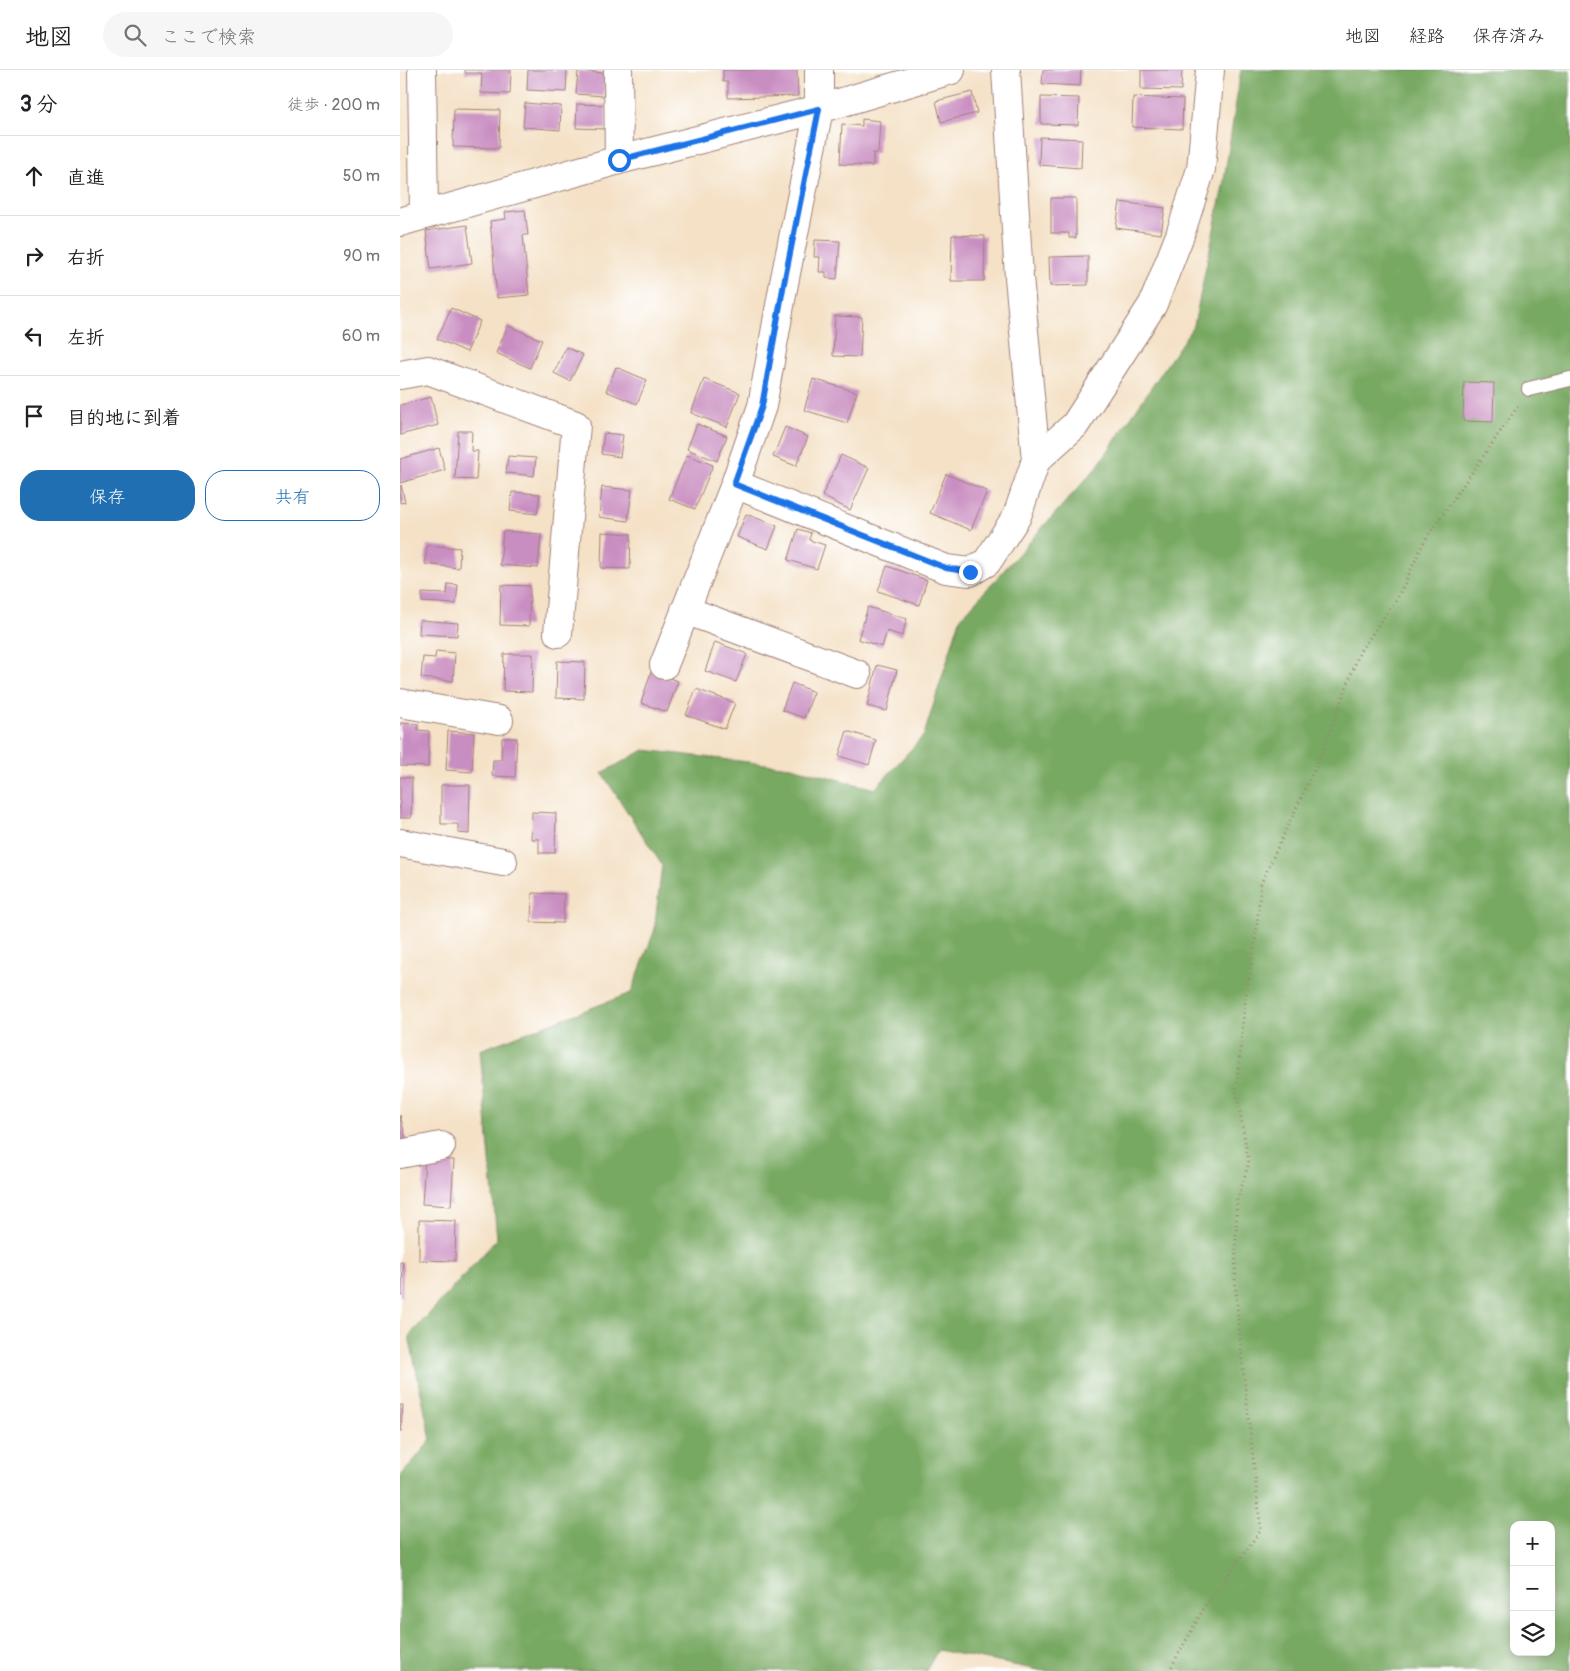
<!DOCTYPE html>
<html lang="ja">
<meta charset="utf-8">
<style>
:root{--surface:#fff;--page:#f6f6f6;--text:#202124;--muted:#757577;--line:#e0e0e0;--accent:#1f6fb2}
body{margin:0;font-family:Pangolin,"Klee One",sans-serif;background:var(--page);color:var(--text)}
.controls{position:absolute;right:15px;bottom:15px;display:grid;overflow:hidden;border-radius:10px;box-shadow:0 2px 12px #0003}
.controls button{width:45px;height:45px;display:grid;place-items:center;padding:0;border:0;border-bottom:1px solid var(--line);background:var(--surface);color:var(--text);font:25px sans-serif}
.stop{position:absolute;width:15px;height:15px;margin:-11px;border:4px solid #1a73e8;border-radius:50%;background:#fff}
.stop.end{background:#1a73e8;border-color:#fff;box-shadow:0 1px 5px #0008}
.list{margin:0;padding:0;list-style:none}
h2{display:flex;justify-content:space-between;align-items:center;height:65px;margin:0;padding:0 20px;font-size:21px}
h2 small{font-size:16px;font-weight:400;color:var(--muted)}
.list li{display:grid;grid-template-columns:32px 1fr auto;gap:15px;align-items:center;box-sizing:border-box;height:80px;padding:0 20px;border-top:1px solid var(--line)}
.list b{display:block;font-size:19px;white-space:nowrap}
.list em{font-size:16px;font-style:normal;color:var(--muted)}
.actions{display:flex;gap:10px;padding:15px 20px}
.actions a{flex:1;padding:11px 0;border:1px solid var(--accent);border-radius:20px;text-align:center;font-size:18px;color:var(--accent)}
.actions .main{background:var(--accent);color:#fff}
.icon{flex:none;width:28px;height:28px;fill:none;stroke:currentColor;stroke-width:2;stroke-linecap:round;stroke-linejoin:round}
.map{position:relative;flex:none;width:1170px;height:1601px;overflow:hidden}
header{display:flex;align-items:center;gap:30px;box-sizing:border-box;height:70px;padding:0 25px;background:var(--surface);border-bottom:1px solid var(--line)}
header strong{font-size:24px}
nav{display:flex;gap:28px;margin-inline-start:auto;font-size:18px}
.search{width:350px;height:45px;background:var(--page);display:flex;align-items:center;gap:12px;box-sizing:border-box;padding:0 18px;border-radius:28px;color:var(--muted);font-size:19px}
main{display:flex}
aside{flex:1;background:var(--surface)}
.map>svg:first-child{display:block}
.forest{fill:#78a962;stroke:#616446;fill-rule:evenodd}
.building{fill:#c98ec1}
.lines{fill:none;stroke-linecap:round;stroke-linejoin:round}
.lane-casing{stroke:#9f8078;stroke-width:16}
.street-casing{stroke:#9f8078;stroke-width:30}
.path{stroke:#9f8078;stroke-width:3;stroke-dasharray:1 4;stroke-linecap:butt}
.lane{stroke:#fff;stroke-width:14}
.street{stroke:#fff;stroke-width:28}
.route{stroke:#1a73e8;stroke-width:6}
</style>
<header>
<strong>地図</strong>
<div class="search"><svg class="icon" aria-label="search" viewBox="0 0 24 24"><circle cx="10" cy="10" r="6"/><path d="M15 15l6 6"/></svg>ここで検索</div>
<nav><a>地図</a><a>経路</a><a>保存済み</a></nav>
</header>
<main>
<aside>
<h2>3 分<small>徒歩 · 200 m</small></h2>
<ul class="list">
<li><svg class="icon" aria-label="ahead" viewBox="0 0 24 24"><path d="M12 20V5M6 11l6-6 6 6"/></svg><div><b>直進</b></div><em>50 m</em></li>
<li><svg class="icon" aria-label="right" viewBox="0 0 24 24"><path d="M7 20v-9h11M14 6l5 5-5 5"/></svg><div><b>右折</b></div><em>90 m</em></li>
<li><svg class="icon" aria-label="left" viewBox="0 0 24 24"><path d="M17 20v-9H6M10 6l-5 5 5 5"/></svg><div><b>左折</b></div><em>60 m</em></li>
<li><svg class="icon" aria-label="arrive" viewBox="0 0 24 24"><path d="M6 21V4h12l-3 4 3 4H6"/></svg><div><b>目的地に到着</b></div></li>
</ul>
<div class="actions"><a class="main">保存</a><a>共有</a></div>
</aside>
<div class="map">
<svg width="1170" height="1601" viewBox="0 0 1170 1601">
<rect width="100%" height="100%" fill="#fff"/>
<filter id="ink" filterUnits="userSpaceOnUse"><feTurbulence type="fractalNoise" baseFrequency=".02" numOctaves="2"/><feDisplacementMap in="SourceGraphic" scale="10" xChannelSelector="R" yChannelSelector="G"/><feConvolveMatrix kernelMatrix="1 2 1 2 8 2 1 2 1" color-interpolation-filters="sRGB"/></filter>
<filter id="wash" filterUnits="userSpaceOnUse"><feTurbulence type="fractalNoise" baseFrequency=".0096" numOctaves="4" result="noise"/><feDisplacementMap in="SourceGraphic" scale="20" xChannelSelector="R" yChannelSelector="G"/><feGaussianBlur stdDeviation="1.12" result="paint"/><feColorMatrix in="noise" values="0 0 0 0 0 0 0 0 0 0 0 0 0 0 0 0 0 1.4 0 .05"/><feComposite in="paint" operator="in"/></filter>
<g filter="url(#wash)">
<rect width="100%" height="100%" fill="#f4e1c6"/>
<path class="forest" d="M 841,0 L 1170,0 L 1170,1601 L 643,1601 L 538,1580 L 526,1601 L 0,1601 L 0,1407 L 31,1370 L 9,1266 L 97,1169 L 80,980 L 231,923 L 254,862 L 262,795 L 202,703 L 244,680 L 391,697 L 475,719 L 524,665 L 560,549 L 697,397 L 794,255 L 823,116 ZM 1114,1455 L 1151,1455 L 1151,1582 L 1114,1582 Z"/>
<g id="blocks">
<path class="building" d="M 65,0 L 111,0 L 110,24 L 81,23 L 82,3 L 65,3 Z
M 128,0 L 167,0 L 166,22 L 127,20 Z
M 323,0 L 397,0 L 398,26 L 328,28 L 328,12 L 323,12 Z
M 643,0 L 681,0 L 680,16 L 642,14 Z
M 741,0 L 782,0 L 781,20 L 741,19 Z
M 178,1 L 205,3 L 204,26 L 176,24 Z
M 572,22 L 577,43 L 541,52 L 536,31 Z
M 641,27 L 679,28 L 678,55 L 641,54 Z
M 733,27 L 783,29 L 782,59 L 732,57 Z
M 125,33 L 161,36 L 160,60 L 123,57 Z
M 177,34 L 206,35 L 206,59 L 176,58 Z
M 54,39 L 100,40 L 99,78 L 53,77 Z
M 462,49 L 480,51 L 478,83 L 473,83 L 473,96 L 440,94 L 442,54 L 462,56 Z
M 640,67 L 682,69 L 681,98 L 639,95 Z
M 651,128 L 676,128 L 676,168 L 669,168 L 669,163 L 651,163 Z
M 720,132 L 765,138 L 761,164 L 716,158 Z
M 125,140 L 128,165 L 123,165 L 129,225 L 97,228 L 90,151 L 106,149 L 105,142 Z
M 67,155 L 72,193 L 31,199 L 26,161 Z
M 552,165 L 585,166 L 584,211 L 551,211 Z
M 415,170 L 440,171 L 437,209 L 426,208 L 426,202 L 419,202 L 420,187 L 414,187 Z
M 688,186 L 688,215 L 650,216 L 649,187 Z
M 51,238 L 80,251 L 67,282 L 37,269 Z
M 435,246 L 462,247 L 460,287 L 433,286 Z
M 108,256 L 142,270 L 130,298 L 96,283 Z
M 166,277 L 183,285 L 170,311 L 154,303 Z
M 216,297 L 247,310 L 237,334 L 206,321 Z
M 304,309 L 340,323 L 327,357 L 291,343 Z
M 413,309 L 457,322 L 447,353 L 404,340 Z
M 1064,312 L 1094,313 L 1093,352 L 1063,351 Z
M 31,327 L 38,355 L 0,365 L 0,335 Z
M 297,354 L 327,366 L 317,391 L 287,379 Z
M 385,357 L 408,367 L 396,396 L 373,387 Z
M 58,361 L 72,361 L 71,381 L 78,381 L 76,410 L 55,409 Z
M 204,363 L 223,365 L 220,387 L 201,384 Z
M 39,378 L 45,400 L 0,413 L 0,389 Z
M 287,385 L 313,395 L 295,439 L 269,429 Z
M 441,385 L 469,398 L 450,440 L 422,426 Z
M 108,386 L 136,388 L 134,406 L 106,403 Z
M 546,404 L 587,421 L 571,460 L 530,443 Z
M 1,415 L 5,432 L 0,433 L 0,416 Z
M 202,417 L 232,420 L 228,451 L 199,447 Z
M 112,422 L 140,424 L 137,444 L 110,441 Z
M 346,444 L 377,456 L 368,479 L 337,467 Z
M 398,459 L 411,463 L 409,470 L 425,475 L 417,499 L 388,490 Z
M 103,461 L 141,464 L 138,498 L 100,495 Z
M 202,462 L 231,464 L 230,499 L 201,498 Z
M 27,475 L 60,478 L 59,498 L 25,494 Z
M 487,496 L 527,510 L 519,535 L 478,521 Z
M 48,514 L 58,515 L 56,534 L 22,532 L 22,523 L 47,524 Z
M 101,515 L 130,516 L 129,556 L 100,555 Z
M 468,537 L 507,549 L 502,566 L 487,561 L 482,577 L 458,569 Z
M 20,550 L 58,553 L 57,566 L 19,564 Z
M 315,572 L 347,584 L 336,612 L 305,601 Z
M 36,581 L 55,583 L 53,611 L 21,608 L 23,587 L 35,588 Z
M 104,584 L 133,584 L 132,622 L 103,621 Z
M 157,591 L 185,592 L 184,629 L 156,628 Z
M 477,595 L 497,600 L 487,641 L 467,636 Z
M 251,602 L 278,611 L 267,642 L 241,633 Z
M 392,613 L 414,622 L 404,648 L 382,640 Z
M 296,619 L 335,633 L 325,659 L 286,645 Z
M 0,653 L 18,654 L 18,660 L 29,661 L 28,697 L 0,696 Z
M 48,661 L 74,663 L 72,702 L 46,700 Z
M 447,661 L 476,670 L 469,695 L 439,686 Z
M 102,668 L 117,668 L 115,707 L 92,706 L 93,690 L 101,690 Z
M 0,707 L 12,708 L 11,748 L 0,748 Z
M 41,715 L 70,715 L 69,764 L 58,763 L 58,754 L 41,754 Z
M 132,742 L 156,743 L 155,783 L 139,783 L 139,769 L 131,769 Z
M 132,823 L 164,824 L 163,853 L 131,852 Z
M 0,1045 L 7,1072 L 0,1074 Z
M 25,1089 L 54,1090 L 51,1136 L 22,1134 Z
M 19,1150 L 56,1151 L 55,1191 L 19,1190 Z
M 0,1192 L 3,1192 L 2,1226 L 0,1226 Z
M 0,1335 L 3,1335 L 1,1361 L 0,1361 Z"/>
</g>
</g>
<g filter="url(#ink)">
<use href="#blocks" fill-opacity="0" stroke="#9f8078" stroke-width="1"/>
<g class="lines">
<defs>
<path id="lane" d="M 1129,319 L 1170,309"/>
<path id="street" d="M 22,0 L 24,144
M 218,0 L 219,90
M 0,152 L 219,90 L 419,39 L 551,0
M 0,305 L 28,300 L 176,355 L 158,563
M 636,390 L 675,355 L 753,234 L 780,165 L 801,99 L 810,0
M 335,414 L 546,499 L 570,502 L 587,492 L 617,446 L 636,390 L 619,207 L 606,0
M 285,540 L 457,604
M 264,595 L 335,414 L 362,336 L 384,213 L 419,39 L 419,0
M 0,633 L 99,650
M 0,773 L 103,792
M 0,1084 L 41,1076"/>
</defs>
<use href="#lane" class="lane-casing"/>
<use href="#street" class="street-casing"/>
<path class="path" d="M 769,1601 L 804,1538 L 861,1460 L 842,1289 L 835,1212 L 837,1130 L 849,1093 L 836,1020 L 845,932 L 856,865 L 861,813 L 921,685 L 960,581 L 997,529 L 1025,470 L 1118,336"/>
<use href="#lane" class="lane"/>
<use href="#street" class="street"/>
</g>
</g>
<g class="lines" filter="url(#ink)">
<path class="route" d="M 219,90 L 419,39 L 384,213 L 362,336 L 334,414 L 546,498 L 570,502"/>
</g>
</svg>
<div class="controls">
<button>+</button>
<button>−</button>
<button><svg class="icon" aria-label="layers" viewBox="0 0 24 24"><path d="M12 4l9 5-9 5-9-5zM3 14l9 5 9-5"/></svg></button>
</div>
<div class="stop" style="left:219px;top:90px"></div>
<div class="stop end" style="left:570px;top:502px"></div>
</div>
</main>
